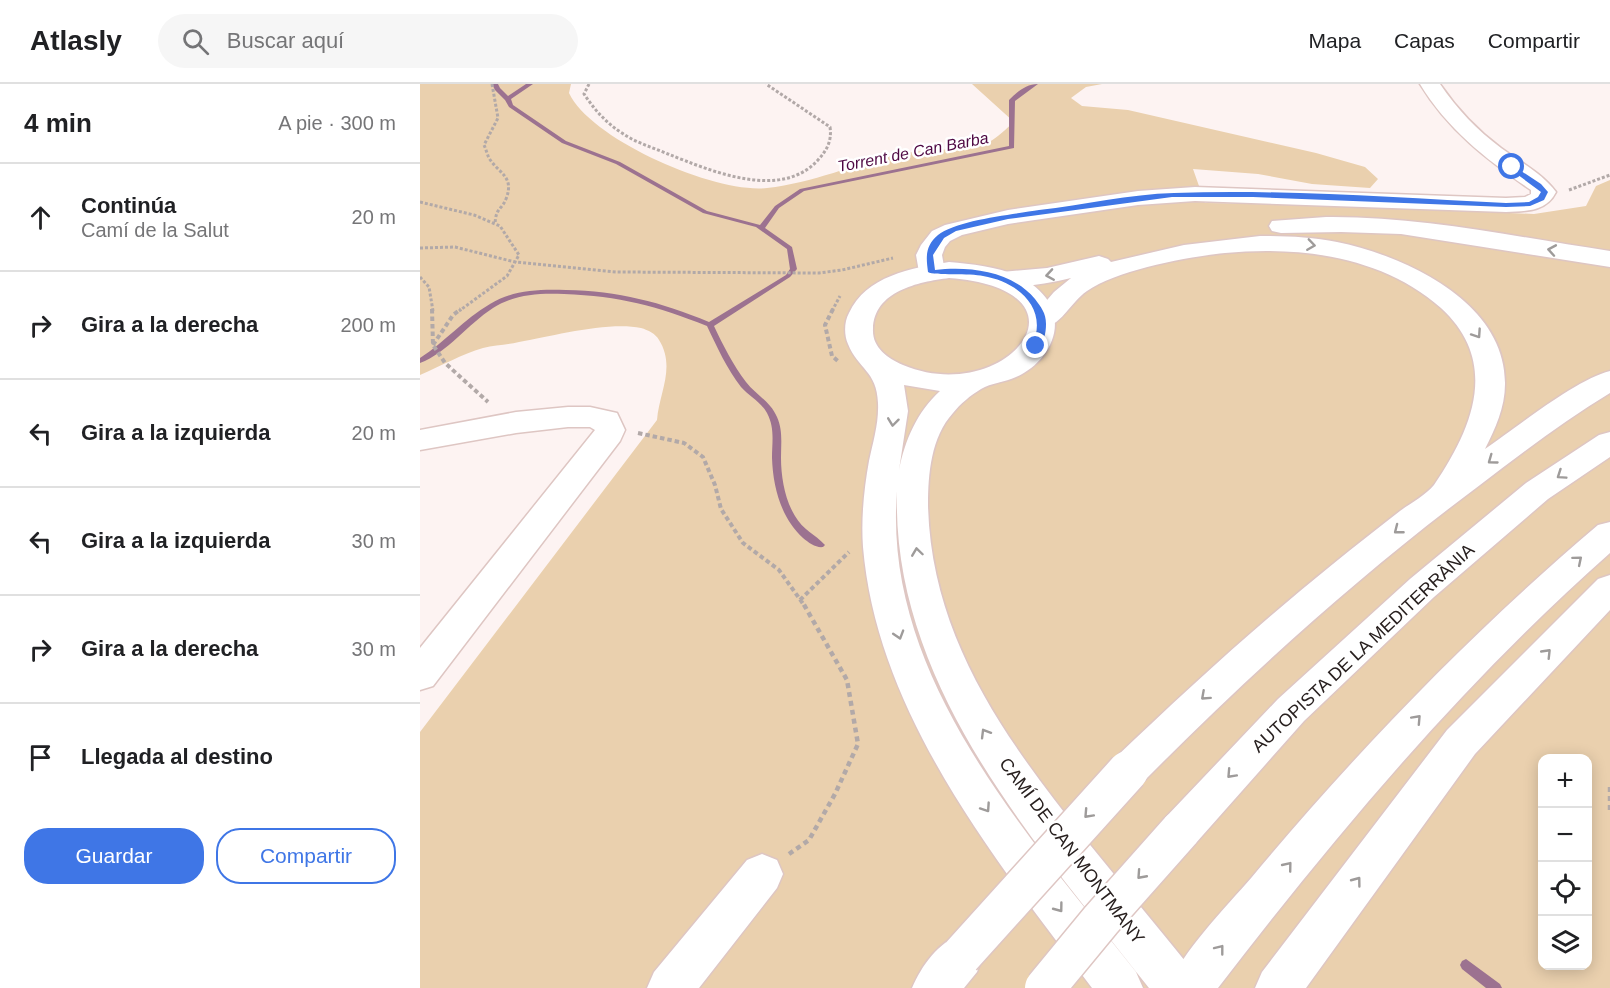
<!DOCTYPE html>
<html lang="es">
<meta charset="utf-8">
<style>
:root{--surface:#fff;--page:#f6f6f6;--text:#202124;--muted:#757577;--line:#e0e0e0;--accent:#3f76e6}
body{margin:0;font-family:Helvetica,sans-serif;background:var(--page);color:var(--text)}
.controls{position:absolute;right:18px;bottom:18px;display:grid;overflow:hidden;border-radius:12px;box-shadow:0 3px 15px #0003}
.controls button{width:54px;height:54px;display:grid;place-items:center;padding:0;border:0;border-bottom:2px solid var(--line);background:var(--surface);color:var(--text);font:30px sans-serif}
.stop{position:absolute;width:18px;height:18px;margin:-14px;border:4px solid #3f76e6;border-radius:50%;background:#fff}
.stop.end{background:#3f76e6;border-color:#fff;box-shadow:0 2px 6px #0008}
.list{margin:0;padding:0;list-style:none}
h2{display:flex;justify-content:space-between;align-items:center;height:78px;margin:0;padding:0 24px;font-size:26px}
h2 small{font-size:20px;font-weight:400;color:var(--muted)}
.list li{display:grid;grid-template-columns:39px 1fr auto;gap:18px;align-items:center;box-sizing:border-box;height:108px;padding:0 24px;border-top:2px solid var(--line)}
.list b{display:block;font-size:22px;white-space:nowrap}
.list p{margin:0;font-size:20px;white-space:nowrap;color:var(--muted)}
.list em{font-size:20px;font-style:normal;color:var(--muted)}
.actions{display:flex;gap:12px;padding:18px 24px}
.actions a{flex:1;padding:14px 0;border:2px solid var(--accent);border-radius:24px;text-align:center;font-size:21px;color:var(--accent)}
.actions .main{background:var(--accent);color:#fff}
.icon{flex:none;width:33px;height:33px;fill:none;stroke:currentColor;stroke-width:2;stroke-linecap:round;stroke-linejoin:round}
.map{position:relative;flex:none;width:1190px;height:904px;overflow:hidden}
header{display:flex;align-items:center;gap:36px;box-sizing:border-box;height:84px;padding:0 30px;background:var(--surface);border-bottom:2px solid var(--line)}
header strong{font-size:28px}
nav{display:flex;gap:33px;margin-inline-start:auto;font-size:21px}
.search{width:420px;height:54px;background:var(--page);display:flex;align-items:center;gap:15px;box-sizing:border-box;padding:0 21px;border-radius:33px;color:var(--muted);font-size:22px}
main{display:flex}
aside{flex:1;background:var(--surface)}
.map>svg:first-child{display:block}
.green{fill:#ead0ae;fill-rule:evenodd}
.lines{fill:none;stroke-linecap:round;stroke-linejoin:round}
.stream{fill:#9c7290;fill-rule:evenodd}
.minor-casing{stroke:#dec6c3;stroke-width:3}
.major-casing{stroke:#dec6c3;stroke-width:3}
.highway-casing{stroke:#dec6c3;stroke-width:3}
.path-far2{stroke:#b2a9a8;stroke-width:3;stroke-dasharray:3 2;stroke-linecap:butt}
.path-far1{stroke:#b2a9a8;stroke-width:4;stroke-dasharray:4.5 3;stroke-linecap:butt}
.path{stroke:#b2a9a8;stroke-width:4.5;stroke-dasharray:5 4;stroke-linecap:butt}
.minor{fill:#fff;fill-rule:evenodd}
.major{fill:#fff;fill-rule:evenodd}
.highway{fill:#fff;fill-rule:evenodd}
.highway-bridge-casing{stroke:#dec6c3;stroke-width:43;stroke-linecap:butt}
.highway-bridge{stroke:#fff;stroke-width:40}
.oneway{stroke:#9e9b9a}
.route{fill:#3f76e6}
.labels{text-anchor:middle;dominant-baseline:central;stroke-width:5;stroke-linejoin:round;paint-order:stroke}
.far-water-label{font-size:16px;font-style:italic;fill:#4e0843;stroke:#fff}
.street-label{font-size:18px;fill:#28201f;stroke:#fff}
</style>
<header>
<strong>Atlasly</strong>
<div class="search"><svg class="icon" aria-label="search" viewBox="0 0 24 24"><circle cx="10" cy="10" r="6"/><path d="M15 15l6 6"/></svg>Buscar aquí</div>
<nav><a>Mapa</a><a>Capas</a><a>Compartir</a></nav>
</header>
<main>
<aside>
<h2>4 min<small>A pie · 300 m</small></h2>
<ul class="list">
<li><svg class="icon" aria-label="ahead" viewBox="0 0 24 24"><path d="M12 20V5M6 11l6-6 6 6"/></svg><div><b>Continúa</b><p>Camí de la Salut</p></div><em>20 m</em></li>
<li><svg class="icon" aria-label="right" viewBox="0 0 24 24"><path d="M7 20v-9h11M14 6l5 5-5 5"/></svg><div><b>Gira a la derecha</b></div><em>200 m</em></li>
<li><svg class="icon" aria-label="left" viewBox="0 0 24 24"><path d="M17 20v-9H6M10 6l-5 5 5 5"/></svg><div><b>Gira a la izquierda</b></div><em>20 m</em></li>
<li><svg class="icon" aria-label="left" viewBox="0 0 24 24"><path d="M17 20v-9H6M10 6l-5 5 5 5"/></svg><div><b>Gira a la izquierda</b></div><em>30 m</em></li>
<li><svg class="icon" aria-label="right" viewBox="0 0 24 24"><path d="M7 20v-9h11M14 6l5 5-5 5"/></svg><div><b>Gira a la derecha</b></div><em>30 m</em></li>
<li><svg class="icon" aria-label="arrive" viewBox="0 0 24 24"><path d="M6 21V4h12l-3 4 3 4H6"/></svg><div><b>Llegada al destino</b></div></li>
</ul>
<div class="actions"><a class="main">Guardar</a><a>Compartir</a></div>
</aside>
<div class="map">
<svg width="1190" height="904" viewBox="0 0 1190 904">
<rect width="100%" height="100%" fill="#fdf3f2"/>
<path class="green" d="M 0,0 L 151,0 L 149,9 C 171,56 296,110 347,104 C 393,99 434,80 479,70 C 503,65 548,67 569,58 C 577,54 587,44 594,38 L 552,0 L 682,0 L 666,3 L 651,14 L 662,22 L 708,26 L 896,69 L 945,83 L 958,95 L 950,104 L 892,100 L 838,90 L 773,85 L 785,119 L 890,120 L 1114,130 L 1166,122 L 1176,102 L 1190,96 L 1190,904 L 0,904 L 0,648 L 237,336 C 239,309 256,283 239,256 C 236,250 228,246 221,244 C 189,237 132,252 99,258 C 87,261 75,261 63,264 C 42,270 21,282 0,291 ZM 1122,674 L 1168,674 L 1168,882 L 1122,882 Z"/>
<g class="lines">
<path class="stream" d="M 72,0 L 78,0 L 80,4 L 88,12 L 106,0 L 113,0 L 91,15 L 93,21 L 146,57 L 200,78 L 287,127 L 340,141 L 355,122 L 380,105 L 589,62 L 589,16 C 597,8 606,0 618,0 L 595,17 L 594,64 L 384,107 L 359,124 L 345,144 L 372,163 L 377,185 L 370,193 L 294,242 C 303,261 313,281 326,298 C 336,311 350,317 357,333 C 363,346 361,360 361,374 C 361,393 365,416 375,432 C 383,446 395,450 405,461 L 403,463 C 396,464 389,459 383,454 C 361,434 353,403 352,374 C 352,358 355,344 347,329 C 341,318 329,312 321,303 C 307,285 297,263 287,242 C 236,222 200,212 144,210 C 119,209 95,210 73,224 C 48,240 27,269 0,279 L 0,274 C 25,258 44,235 70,220 C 93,206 119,205 146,206 C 198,207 241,218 289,238 L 366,191 L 370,185 L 367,165 L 336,143 L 283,129 L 196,80 L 142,59 L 89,23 L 85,16 L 75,6 Z
M 1046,875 L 1080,900 L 1082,904 L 1066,904 L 1042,885 L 1040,881 L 1042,877 Z"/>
<defs>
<path id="minor" d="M 1000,0 L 1020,0 C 1037,25 1057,46 1081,64 C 1100,78 1122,89 1136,108 C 1126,128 1106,127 1086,128 L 775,117 L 718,121 L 588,140 L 542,151 L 530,157 L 525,163 L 522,171 L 525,188 L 521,193 L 512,196 L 503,193 L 499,188 L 496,171 L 501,161 L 512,147 L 525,141 L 588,126 L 718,107 L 775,103 L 1086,114 L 1105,113 L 1111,110 L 1111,106 C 1067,76 1028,46 1000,0 Z
M 148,323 L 170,323 L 197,329 L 205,346 L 200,357 L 13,602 L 0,606 L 0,564 L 175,346 L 170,343 L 148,343 L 96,349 L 0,366 L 0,346 L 96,328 Z
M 342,770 L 357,776 L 363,790 L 357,804 L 279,904 L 227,904 L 234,888 L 327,776 Z"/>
<path id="major" d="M 529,178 C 563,181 604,185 626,214 C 648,244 626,280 596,293 C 585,298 571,299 561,305 C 551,311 540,320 533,329 C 511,353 508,390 508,421 C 511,552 584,653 662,751 C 699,797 737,842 774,888 L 781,904 L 729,904 C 617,760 471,602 477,407 C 462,594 609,751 716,888 L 723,904 L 672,904 C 575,775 457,630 443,463 C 441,434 444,405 449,377 C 453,358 459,339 458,319 C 457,287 438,285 428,260 C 424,251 424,238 429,229 C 446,192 491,184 529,178 ZM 529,194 C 683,206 585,324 483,281 C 467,274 452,263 453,245 C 454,207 498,198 529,194 ZM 484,301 L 520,307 C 497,328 485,356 479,386 L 488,327 Z"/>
<path id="highway" d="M 906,133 C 1002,132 1096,153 1190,167 L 1190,183 L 981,150 L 921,148 L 861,149 L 852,147 L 849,142 L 852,137 Z
M 840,152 C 866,152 892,153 917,158 C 985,172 1086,218 1085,300 C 1085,324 1075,345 1065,365 C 1097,343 1155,296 1190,287 L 1190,309 C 1145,336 1102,369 1060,401 C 939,491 828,592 722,699 L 708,705 L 694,699 L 688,687 L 694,675 C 765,607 837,541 913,480 C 935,462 958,444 980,427 C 991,419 1006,411 1014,401 C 1053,344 1080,278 1021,224 C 962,172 880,162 805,169 C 767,173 697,186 667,207 C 648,220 639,249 613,243 L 609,237 L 634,208 L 651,194 C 626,200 595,206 570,199 L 566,194 L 570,189 L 627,184 L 679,172 L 688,175 L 691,178 L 764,161 Z
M 1190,348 L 1190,373 L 1128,415 L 1014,513 L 884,637 L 775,760 L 760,766 L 745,760 L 739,747 L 745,734 L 858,615 L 990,495 L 1106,399 L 1179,351 Z
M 1190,438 L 1190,469 C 1043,599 918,748 798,904 L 747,904 C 763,867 805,824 832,793 C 938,666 1052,548 1178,441 Z
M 1190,491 L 1190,526 L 1055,670 L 886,904 L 835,904 L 842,888 L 1027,646 L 1178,495 Z
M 541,850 L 557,856 L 563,872 L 557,888 L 544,904 L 492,904 C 502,881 518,859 541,850 Z"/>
</defs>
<use href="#minor" class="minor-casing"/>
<use href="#major" class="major-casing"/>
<use href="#highway" class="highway-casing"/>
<path class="path-far2" d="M 72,0 L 78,34 L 64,61 C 66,65 67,70 69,74 C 78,89 95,92 86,115 C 81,127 76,123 75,140
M 169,0 L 164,10 C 174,25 186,39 202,49 C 216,59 232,63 248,70 C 291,87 361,117 398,76 C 407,66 412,57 410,43 L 346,0
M 1149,106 L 1190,91
M 0,118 L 54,131 L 80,142 L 99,171 L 87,192 L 39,227
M 0,164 L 35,163 L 95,178 L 196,188 L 399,189 L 422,186 L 473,174
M 0,193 L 9,203 L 13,227
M 412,227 L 420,212"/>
<path class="path-far1" d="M 12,225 L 13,261 L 25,279 L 68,318
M 413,225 L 405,241 L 412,272 L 419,278
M 13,261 L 33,231 L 41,225
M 218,349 L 264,359 L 283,373 L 295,401 L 301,425 L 323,459 L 359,486 L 384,521
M 380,516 L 429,468"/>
<path class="path" d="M 1190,703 L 1190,726
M 369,770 L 389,756 L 415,710 L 438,660 L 427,596 L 383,519"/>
<use href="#minor" class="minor"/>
<use href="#major" class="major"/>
<use href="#highway" class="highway"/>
<defs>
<path id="highway-bridge" d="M 541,872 L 708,687
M 625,904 L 681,836 L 760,747"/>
</defs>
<use href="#highway-bridge" class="highway-bridge-casing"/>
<use href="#highway-bridge" class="highway-bridge"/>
</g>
<defs><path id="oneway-chevron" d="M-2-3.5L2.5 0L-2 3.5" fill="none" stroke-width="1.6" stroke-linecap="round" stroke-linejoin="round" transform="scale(1.5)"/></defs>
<g class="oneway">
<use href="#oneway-chevron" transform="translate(891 161) rotate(8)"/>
<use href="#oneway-chevron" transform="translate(1132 166) rotate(-170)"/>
<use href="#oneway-chevron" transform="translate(630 191) rotate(171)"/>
<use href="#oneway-chevron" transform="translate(1057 250) rotate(56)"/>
<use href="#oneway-chevron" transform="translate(473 338) rotate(97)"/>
<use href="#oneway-chevron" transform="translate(1072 376) rotate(144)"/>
<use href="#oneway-chevron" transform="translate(1141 391) rotate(146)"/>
<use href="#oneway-chevron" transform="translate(978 446) rotate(142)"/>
<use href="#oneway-chevron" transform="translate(497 468) rotate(-98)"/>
<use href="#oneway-chevron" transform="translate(1158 476) rotate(-40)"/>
<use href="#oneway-chevron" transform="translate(479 551) rotate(73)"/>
<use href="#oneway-chevron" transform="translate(1127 569) rotate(-46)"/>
<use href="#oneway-chevron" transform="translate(785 612) rotate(138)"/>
<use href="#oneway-chevron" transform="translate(997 635) rotate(-47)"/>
<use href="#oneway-chevron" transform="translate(565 649) rotate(-121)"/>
<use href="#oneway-chevron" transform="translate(811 690) rotate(133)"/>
<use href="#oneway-chevron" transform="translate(566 724) rotate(56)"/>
<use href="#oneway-chevron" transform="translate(668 730) rotate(133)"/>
<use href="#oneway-chevron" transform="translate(868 782) rotate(-51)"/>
<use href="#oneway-chevron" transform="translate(721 791) rotate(132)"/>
<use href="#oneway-chevron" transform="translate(937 797) rotate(-53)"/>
<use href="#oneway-chevron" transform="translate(639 824) rotate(53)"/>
<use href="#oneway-chevron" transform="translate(800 865) rotate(-52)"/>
</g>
<path class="route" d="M 1092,81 L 1121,100 L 1128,108 L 1124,116 L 1110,122 L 1086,123 L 833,113 L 752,113 L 588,135 L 536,147 L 524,154 L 513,171 L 515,186 C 549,182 592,187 615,215 C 621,223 626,229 626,240 C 626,249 624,260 616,264 L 612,262 C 629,225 599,198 563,192 C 551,189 514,192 508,188 C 506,173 505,162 518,151 C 536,136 595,130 619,126 C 663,121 710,110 754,109 C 865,105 976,114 1086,119 L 1109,118 L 1118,113 L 1121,108 L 1090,85 Z"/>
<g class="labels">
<g class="far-water-label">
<text transform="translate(493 68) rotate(-11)">Torrent de Can Barba</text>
</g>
<g class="street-label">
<text transform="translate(943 564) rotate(-43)">AUTOPISTA DE LA MEDITERRÀNIA</text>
<text transform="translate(652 767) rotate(53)">CAMÍ DE CAN MONTMANY</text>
</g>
</g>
</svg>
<div class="controls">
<button>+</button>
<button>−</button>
<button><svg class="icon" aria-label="locate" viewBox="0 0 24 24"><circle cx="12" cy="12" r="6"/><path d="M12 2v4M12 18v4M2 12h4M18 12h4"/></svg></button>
<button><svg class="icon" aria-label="layers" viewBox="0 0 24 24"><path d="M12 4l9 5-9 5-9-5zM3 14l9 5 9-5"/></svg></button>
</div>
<div class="stop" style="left:1092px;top:83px"></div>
<div class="stop end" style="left:616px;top:262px"></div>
</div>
</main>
